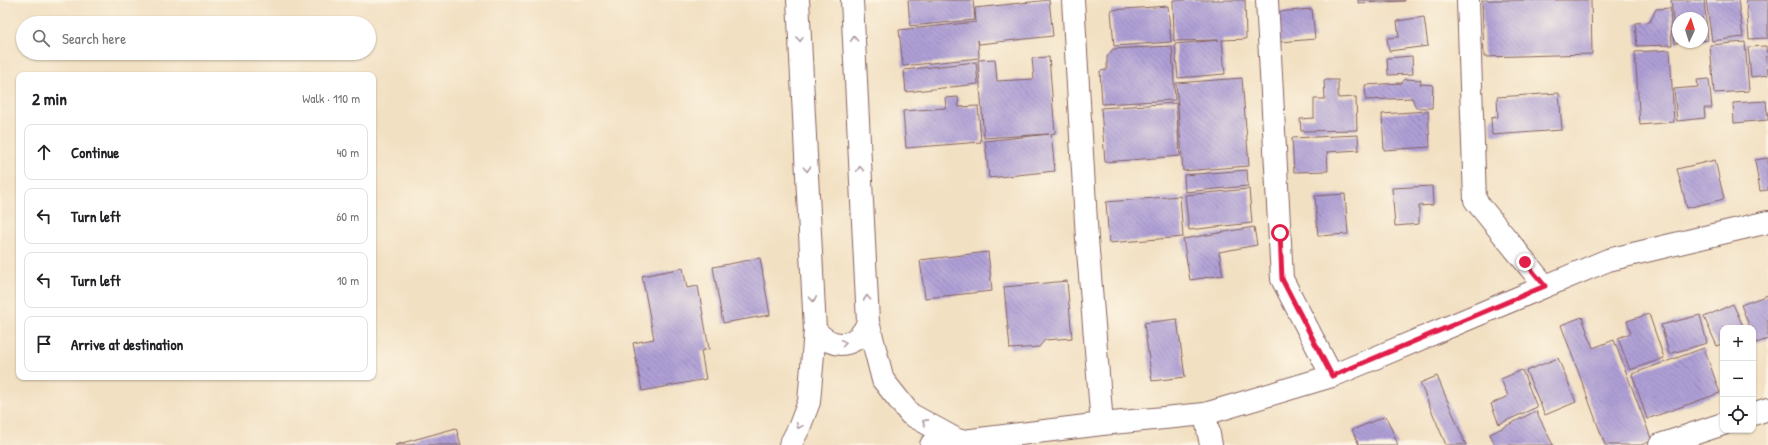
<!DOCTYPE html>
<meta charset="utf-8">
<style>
:root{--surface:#fff;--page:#f6f6f6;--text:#202124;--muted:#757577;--line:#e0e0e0}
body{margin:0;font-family:"Patrick Hand",sans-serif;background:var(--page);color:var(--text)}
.controls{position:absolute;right:12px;bottom:12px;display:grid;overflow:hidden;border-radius:8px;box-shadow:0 1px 3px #0004}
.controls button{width:36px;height:36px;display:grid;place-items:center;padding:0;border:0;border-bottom:1px solid var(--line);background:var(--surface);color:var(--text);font:20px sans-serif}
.compass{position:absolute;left:1672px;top:12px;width:36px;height:36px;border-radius:50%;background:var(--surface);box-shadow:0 1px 3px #0004;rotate:4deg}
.stop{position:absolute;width:12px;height:12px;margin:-9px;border:3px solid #e11d48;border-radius:50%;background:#fff}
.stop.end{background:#e11d48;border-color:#fff;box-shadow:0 1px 4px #0008}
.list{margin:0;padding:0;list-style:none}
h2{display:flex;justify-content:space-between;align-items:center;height:52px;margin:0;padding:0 16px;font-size:17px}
h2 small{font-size:13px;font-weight:400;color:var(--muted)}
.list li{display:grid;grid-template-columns:26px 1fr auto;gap:12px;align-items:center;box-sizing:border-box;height:56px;margin:0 8px 8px;padding:0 8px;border:1px solid var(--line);border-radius:8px}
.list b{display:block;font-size:15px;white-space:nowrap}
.list em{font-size:13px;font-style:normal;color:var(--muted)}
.icon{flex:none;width:22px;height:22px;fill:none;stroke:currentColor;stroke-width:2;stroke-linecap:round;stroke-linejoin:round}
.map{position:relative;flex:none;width:1768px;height:445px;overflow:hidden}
.search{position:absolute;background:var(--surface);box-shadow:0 1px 3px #0004;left:16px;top:16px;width:360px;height:44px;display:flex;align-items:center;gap:10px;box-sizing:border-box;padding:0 14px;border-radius:22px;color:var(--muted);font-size:15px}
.panel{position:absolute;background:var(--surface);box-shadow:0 1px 3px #0004;left:16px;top:72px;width:360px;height:308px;border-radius:8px}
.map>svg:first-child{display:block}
.building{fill:url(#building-back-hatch)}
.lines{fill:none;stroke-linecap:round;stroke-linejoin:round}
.minor-casing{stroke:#856360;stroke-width:24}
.tertiary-casing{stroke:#856360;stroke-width:24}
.minor{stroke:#fff;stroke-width:22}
.tertiary{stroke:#fff;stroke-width:22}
.oneway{stroke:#ae9aa0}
.route{stroke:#e11d48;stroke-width:5}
</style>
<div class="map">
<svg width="1768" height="445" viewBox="0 0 1768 445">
<defs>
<pattern id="building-back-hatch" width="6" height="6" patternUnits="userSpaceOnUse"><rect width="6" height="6" fill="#ae9fd6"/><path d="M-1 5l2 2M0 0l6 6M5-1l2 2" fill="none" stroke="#9081ae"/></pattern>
</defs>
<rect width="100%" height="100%" fill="#fcf5e5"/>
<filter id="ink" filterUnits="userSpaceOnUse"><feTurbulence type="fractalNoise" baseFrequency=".025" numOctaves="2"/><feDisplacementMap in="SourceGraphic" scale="8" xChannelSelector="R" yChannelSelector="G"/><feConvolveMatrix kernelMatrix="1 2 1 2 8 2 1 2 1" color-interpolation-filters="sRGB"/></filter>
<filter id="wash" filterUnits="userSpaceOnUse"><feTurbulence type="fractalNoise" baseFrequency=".012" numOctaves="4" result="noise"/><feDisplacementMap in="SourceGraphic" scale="16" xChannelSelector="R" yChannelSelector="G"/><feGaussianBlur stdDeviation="0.9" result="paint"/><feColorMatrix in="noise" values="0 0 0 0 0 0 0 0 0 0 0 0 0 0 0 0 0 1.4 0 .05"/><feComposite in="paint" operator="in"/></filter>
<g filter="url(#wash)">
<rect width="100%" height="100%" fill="#f2e0c2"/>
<g id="blocks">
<path class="building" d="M 908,0 L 973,0 L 975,20 L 910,26 Z
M 1049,0 L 1053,36 L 979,44 L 978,40 L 979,58 L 903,66 L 899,30 L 976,22 L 975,8 Z
M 1173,0 L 1245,0 L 1246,39 L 1222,40 L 1225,74 L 1178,78 L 1175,44 L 1219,40 L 1174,41 Z
M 1358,0 L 1405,0 L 1405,1 L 1358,3 Z
M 1482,0 L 1591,0 L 1592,54 L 1484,57 Z
M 1671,0 L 1704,0 L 1708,40 L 1702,41 L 1702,18 L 1678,18 L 1678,43 L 1675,43 Z
M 1706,0 L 1738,0 L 1743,37 L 1712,41 Z
M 1746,0 L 1768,0 L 1768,38 L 1749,39 Z
M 1168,6 L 1171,42 L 1114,46 L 1111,10 Z
M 1670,8 L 1672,45 L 1637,46 L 1635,23 L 1650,22 L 1656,9 Z
M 1312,9 L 1315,39 L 1280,42 L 1277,12 Z
M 1424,17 L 1428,46 L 1389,51 L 1387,38 L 1399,37 L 1397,21 Z
M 1745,42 L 1749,91 L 1714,93 L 1710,45 Z
M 1172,46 L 1175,100 L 1102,104 L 1100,71 L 1107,70 L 1107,57 L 1113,49 Z
M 1766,46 L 1768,75 L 1751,77 L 1748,47 Z
M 1670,50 L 1674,122 L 1640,125 L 1635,52 Z
M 1412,56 L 1413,74 L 1388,75 L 1387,58 Z
M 1049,57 L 1055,133 L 1051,134 L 1055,171 L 989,178 L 985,141 L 1049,134 L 984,138 L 978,60 L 995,59 L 997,81 L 1034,79 L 1032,58 Z
M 976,62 L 978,84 L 906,92 L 904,70 Z
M 1242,78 L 1249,166 L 1183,171 L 1176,83 Z
M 1405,79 L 1421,80 L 1420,84 L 1433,85 L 1432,108 L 1416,108 L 1412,98 L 1366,100 L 1365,85 L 1402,83 Z
M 1709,79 L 1712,108 L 1704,108 L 1705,118 L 1677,121 L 1674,89 L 1698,87 L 1697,80 Z
M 1324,80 L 1338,80 L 1338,98 L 1356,97 L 1357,130 L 1301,131 L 1300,119 L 1314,118 L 1314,99 L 1325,99 Z
M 1559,93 L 1562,130 L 1492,135 L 1491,118 L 1498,117 L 1497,97 Z
M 958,97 L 959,107 L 978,106 L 981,142 L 906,148 L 903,111 L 946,108 L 945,98 Z
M 1766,101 L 1768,120 L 1734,123 L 1733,103 Z
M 1176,103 L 1180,156 L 1105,162 L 1101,108 Z
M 1428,111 L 1430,147 L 1384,150 L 1382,114 Z
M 1358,135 L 1359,150 L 1327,152 L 1328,171 L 1294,172 L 1292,138 Z
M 1768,158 L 1768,190 L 1760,191 L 1755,160 Z
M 1715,160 L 1724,199 L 1687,208 L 1677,169 Z
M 1247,170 L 1248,186 L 1185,192 L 1184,175 Z
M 1432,186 L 1433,205 L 1419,206 L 1419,224 L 1395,226 L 1392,188 Z
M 1249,189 L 1252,223 L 1189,230 L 1185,195 Z
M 1345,194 L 1348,234 L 1318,236 L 1315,196 Z
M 1180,196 L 1183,237 L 1109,243 L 1106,202 Z
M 1254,227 L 1257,245 L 1219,252 L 1223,275 L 1190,280 L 1183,239 Z
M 988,252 L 992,291 L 925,298 L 920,260 Z
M 760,258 L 770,315 L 723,323 L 713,267 Z
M 683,268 L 687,288 L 698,286 L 709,349 L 701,351 L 706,379 L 642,391 L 633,343 L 654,339 L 642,276 Z
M 1067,281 L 1072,338 L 1045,340 L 1039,347 L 1010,349 L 1004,287 Z
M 1768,295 L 1768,339 L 1756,343 L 1753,336 L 1753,328 L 1750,328 L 1741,305 Z
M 1733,304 L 1744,328 L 1723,328 L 1723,343 L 1717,346 L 1704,317 Z
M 1649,314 L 1664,358 L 1630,370 L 1618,338 L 1631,333 L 1627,321 Z
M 1700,315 L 1707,343 L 1669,354 L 1661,325 Z
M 1582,317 L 1593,348 L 1614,340 L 1652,441 L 1641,445 L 1605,445 L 1561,325 Z
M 1177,319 L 1185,377 L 1152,381 L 1144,323 Z
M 1704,348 L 1720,393 L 1647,419 L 1632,374 Z
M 1558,358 L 1576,402 L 1545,415 L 1526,371 Z
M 1522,370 L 1537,407 L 1499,424 L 1491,404 L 1508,396 L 1501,379 Z
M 1437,376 L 1466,445 L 1446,445 L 1420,383 Z
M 1536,411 L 1553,445 L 1495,445 L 1490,434 Z
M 1386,416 L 1398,445 L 1359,445 L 1352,430 Z
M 456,428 L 461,445 L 395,445 Z"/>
</g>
</g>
<g filter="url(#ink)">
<use href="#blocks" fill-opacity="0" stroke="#856360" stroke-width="1"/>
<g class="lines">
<defs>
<path id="minor" d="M 1073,0 L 1087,239 L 1102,424
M 1267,0 L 1282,279 L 1332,376
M 1468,0 L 1475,200 L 1545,286
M 1205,414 L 1211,445
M 1753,414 L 1768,409
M 1660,445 L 1723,424"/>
<path id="tertiary" d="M 852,0 L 868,322 L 883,380 L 910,414 L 959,441
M 815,330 C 833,351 858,348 868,322
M 790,445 L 799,428 L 809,402 L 815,330 L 798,0
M 931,445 L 1102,424 L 1205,414 L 1332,376 L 1608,260 L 1768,222"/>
</defs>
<use href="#minor" class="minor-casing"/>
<use href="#tertiary" class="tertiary-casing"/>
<use href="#minor" class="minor"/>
<use href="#tertiary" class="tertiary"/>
</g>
<defs><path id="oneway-chevron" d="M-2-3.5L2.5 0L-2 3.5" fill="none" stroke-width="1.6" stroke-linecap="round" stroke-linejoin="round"/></defs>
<g class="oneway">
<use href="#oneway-chevron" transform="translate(800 39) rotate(87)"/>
<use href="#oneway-chevron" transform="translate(854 39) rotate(-93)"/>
<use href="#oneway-chevron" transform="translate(807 169) rotate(87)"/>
<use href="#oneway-chevron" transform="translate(860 169) rotate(-93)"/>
<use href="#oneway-chevron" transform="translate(867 298) rotate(-93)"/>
<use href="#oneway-chevron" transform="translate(813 299) rotate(87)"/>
<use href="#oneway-chevron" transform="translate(844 343) rotate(-9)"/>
<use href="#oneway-chevron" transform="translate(925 422) rotate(-151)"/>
<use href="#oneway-chevron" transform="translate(799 426) rotate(114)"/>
</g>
</g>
<g class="lines" filter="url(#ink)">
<path class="route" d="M 1280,233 L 1282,279 L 1332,376 L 1545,286 L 1525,262"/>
</g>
</svg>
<div class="controls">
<button>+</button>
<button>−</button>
<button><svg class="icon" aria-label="locate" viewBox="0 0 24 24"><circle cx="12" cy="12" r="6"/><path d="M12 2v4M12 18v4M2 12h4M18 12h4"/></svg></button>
</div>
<svg class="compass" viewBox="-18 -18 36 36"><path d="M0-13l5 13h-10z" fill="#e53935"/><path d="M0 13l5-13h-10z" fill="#757577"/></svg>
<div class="stop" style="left:1280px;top:233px"></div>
<div class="stop end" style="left:1525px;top:262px"></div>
<div class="search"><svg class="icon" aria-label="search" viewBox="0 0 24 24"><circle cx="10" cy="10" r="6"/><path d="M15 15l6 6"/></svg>Search here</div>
<section class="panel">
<h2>2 min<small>Walk · 110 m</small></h2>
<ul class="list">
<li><svg class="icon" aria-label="ahead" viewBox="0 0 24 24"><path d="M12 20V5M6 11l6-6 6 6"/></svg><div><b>Continue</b></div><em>40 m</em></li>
<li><svg class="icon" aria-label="left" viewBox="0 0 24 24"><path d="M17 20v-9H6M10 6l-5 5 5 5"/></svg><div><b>Turn left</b></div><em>60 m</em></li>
<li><svg class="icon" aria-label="left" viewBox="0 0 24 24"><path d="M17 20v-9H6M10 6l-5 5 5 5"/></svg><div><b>Turn left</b></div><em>10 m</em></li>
<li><svg class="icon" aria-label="arrive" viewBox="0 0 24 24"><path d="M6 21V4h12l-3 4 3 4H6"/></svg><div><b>Arrive at destination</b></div></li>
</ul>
</section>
</div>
